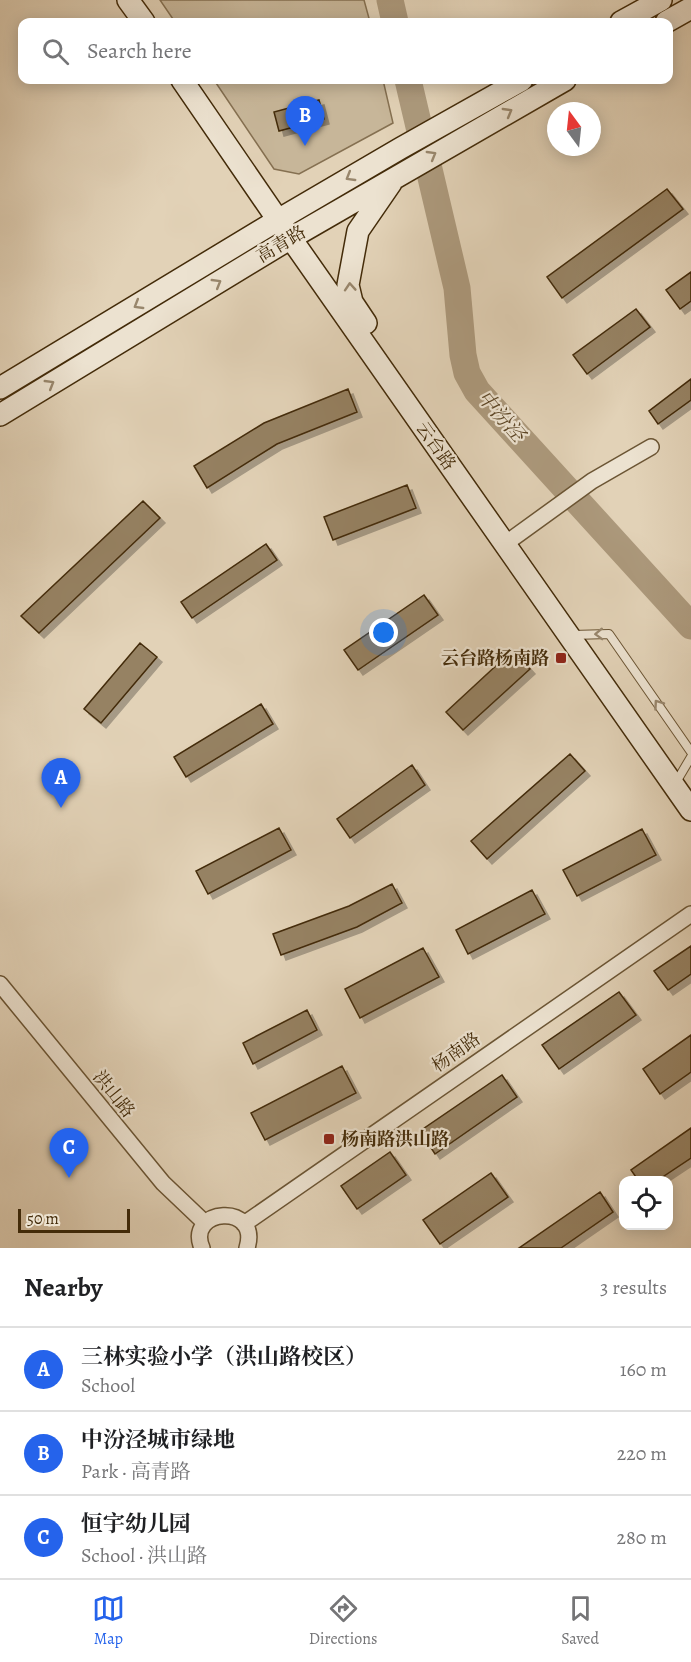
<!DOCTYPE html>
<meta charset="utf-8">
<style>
:root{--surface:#fff;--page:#f6f6f6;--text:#202124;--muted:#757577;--line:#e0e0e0;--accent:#2563eb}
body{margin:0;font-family:Alegreya,"Noto Serif SC",serif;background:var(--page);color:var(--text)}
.controls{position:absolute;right:18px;bottom:18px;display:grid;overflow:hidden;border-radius:12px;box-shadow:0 3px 15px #0003}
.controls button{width:54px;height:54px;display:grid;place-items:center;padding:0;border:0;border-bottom:2px solid var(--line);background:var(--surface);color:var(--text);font:30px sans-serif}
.compass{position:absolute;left:547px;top:102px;width:54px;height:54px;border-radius:50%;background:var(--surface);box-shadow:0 3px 15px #0003;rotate:345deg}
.scale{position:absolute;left:18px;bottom:15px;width:112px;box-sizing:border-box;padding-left:6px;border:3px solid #432b09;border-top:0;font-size:16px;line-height:21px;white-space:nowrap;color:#432b09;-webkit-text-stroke:4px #ece2d0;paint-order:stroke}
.you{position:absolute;left:384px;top:633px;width:21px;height:21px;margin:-15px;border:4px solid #fff;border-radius:50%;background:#1a73e8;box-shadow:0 0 0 9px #1a73e833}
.badge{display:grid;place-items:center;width:39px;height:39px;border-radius:50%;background:var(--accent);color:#fff;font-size:20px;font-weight:700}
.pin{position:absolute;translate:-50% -50px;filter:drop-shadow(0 2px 3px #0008)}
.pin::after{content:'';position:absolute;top:32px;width:21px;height:18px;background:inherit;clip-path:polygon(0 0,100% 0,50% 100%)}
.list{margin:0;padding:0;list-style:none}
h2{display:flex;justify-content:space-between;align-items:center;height:78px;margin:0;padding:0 24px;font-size:26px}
h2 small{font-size:20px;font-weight:400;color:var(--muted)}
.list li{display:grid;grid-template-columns:39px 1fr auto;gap:18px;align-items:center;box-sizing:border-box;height:84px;padding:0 24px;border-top:2px solid var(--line)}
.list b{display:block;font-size:22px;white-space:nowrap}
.list p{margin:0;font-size:20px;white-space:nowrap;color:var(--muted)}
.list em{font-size:20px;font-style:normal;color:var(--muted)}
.icon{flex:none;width:33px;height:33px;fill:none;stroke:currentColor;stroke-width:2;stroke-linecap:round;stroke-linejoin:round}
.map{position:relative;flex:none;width:691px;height:1248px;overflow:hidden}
.search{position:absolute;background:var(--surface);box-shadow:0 3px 15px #0003;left:18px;right:18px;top:18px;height:66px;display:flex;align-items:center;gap:15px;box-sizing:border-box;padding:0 21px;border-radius:12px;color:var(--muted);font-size:22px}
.sheet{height:330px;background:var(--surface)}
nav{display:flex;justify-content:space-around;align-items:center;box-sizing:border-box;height:84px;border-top:2px solid var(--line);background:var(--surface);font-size:16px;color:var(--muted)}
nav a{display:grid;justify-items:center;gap:3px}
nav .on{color:var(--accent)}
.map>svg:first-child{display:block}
.green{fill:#c7b699;stroke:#857051;stroke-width:1.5}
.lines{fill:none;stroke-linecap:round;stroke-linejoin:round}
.river{stroke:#ac997c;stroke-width:27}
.building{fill:#968263;stroke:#432b09;stroke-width:1.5;filter:url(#shadow)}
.lane-casing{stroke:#6b5534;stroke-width:10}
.street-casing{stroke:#6b5534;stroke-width:18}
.secondary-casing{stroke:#432b09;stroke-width:24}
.lane{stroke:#ece2d0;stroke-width:8}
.street{stroke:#ece2d0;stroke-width:15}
.secondary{stroke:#ece2d0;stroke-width:21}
.oneway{stroke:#98866c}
.poi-dot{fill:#8f2418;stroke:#ece2d0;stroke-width:2}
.labels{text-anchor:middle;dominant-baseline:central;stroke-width:4.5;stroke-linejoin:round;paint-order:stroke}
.street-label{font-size:18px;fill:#432b09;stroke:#ece2d0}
.poi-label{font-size:18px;font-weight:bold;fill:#432b09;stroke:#ece2d0;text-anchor:end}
.water-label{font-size:20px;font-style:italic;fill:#5d4626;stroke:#ece2d0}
</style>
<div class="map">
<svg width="691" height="1248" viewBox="0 0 691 1248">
<defs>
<filter id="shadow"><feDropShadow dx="5" dy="5" stdDeviation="0" flood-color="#0004"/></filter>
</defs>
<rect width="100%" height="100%" fill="#e2d2b7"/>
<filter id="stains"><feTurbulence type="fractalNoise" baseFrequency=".00333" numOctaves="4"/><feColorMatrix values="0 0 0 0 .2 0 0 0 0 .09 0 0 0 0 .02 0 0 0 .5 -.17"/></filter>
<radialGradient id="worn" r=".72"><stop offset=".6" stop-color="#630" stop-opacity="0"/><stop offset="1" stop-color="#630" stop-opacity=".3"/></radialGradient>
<path class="green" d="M 160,0 L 364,0 L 370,22 L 175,22 Z
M 214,80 L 383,80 L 393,123 L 299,174 L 274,169 Z"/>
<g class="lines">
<path class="river" d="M 390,0 L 395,22
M 408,80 L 457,288 L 463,355 L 467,373 L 477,391 L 691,626"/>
</g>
<path class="building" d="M 319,100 L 324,119 L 279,131 L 274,112 Z
M 667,189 L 683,209 L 562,298 L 547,277 Z
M 691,272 L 691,301 L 680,309 L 666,290 Z
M 636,309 L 650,327 L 587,374 L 573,355 Z
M 691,379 L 691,400 L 658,424 L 649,411 Z
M 348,389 L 357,412 L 277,444 L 207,488 L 194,466 L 264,423 Z
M 407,485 L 416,508 L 333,540 L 324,517 Z
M 143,501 L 160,518 L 39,633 L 21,616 Z
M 266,544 L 277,560 L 192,618 L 181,602 Z
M 424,595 L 438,615 L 358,670 L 344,650 Z
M 140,643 L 157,657 L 101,723 L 84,709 Z
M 513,650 L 530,669 L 463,730 L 446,712 Z
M 261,704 L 273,724 L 186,777 L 174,757 Z
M 570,754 L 585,771 L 487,859 L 471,841 Z
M 412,765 L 425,785 L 350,838 L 337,819 Z
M 279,828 L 291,850 L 208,894 L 196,871 Z
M 642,829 L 656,855 L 577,896 L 563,870 Z
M 392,884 L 402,903 L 357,927 L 281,955 L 273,934 L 349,906 Z
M 532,890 L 545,914 L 468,954 L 456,930 Z
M 691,946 L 691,974 L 668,990 L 654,971 Z
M 423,948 L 439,977 L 360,1018 L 345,989 Z
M 619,992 L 636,1015 L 559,1069 L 542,1045 Z
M 307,1010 L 317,1030 L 253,1064 L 243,1043 Z
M 691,1035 L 691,1072 L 660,1094 L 643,1069 Z
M 342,1066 L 356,1093 L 265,1140 L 251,1113 Z
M 502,1075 L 517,1097 L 435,1154 L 420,1131 Z
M 691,1128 L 691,1158 L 658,1180 L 638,1180 L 631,1170 Z
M 390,1152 L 406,1175 L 357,1209 L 341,1186 Z
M 491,1173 L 508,1197 L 440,1244 L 423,1220 Z
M 600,1192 L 613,1212 L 561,1248 L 519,1248 Z"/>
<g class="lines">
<defs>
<path id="lane" d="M 572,635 L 609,634 L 691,752
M 675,784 L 691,757"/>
<path id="street" d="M 505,544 L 592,481 L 651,447
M 0,984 L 163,1183 L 205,1223
M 244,1224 L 691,914
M 202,1248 C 185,1208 261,1202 247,1248"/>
<path id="secondary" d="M 128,0 L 144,22
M 621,22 L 661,0
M 666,22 L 691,8
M 182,80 L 278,220 L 691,810
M 366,323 L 352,302 L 348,285 L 358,231 L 391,183
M 0,388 L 278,220 L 401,148 L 522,80
M 0,415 L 291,238 L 565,80"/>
</defs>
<use href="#lane" class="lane-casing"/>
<use href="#street" class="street-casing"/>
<use href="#secondary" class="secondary-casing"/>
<use href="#lane" class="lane"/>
<use href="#street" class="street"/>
<use href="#secondary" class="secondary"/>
</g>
<defs><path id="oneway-chevron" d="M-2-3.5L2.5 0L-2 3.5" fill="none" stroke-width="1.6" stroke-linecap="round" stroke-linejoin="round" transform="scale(1.5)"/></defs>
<g class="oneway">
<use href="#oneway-chevron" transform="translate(508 112) rotate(-30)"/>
<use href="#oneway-chevron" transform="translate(432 155) rotate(-30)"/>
<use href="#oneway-chevron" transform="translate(350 177) rotate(149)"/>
<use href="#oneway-chevron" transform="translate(217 283) rotate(-31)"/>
<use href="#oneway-chevron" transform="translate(350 287) rotate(-94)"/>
<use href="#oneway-chevron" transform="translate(138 305) rotate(149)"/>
<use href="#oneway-chevron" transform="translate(50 384) rotate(-31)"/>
<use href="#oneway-chevron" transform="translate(599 634) rotate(178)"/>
<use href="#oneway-chevron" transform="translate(658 704) rotate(-125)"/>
</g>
<g class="poi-dot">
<rect x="555" y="652" width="12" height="12" rx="3"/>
<rect x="323" y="1133" width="12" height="12" rx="3"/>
</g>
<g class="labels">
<g class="street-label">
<text transform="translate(281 244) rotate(-31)">高青路</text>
<text transform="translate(436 446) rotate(55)">云台路</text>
<text transform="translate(456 1052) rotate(-35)">杨南路</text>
<text transform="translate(114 1094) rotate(51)">洪山路</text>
</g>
<g class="poi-label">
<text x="549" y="658">云台路杨南路</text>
<text x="341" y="1139" text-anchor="start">杨南路洪山路</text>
</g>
<g class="water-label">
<text transform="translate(501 416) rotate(49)">中汾泾</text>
</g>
</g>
<rect width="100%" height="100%" filter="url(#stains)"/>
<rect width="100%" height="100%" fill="url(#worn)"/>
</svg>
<div class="controls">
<button><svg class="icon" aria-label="locate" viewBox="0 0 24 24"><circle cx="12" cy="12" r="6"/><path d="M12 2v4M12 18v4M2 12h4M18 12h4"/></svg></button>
</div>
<svg class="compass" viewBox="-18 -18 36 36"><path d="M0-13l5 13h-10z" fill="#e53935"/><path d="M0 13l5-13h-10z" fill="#757577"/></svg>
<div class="scale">50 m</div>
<div class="you"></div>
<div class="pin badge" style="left:61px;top:808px">A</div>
<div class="pin badge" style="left:305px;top:146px">B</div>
<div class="pin badge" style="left:69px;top:1178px">C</div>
<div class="search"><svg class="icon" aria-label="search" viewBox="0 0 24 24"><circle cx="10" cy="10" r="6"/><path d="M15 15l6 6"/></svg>Search here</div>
</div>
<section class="sheet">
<h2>Nearby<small>3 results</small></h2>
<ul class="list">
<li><span class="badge">A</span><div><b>三林实验小学（洪山路校区）</b><p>School</p></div><em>160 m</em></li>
<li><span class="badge">B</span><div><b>中汾泾城市绿地</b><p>Park · 高青路</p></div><em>220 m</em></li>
<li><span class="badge">C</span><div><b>恒宇幼儿园</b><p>School · 洪山路</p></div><em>280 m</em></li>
</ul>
</section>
<nav>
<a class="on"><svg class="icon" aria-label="map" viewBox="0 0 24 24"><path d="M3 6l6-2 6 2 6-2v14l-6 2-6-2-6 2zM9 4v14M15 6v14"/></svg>Map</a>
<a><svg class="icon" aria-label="directions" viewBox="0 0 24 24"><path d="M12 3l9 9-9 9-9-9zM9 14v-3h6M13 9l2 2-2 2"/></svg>Directions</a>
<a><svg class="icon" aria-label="saved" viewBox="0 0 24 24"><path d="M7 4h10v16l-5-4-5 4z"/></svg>Saved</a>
</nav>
